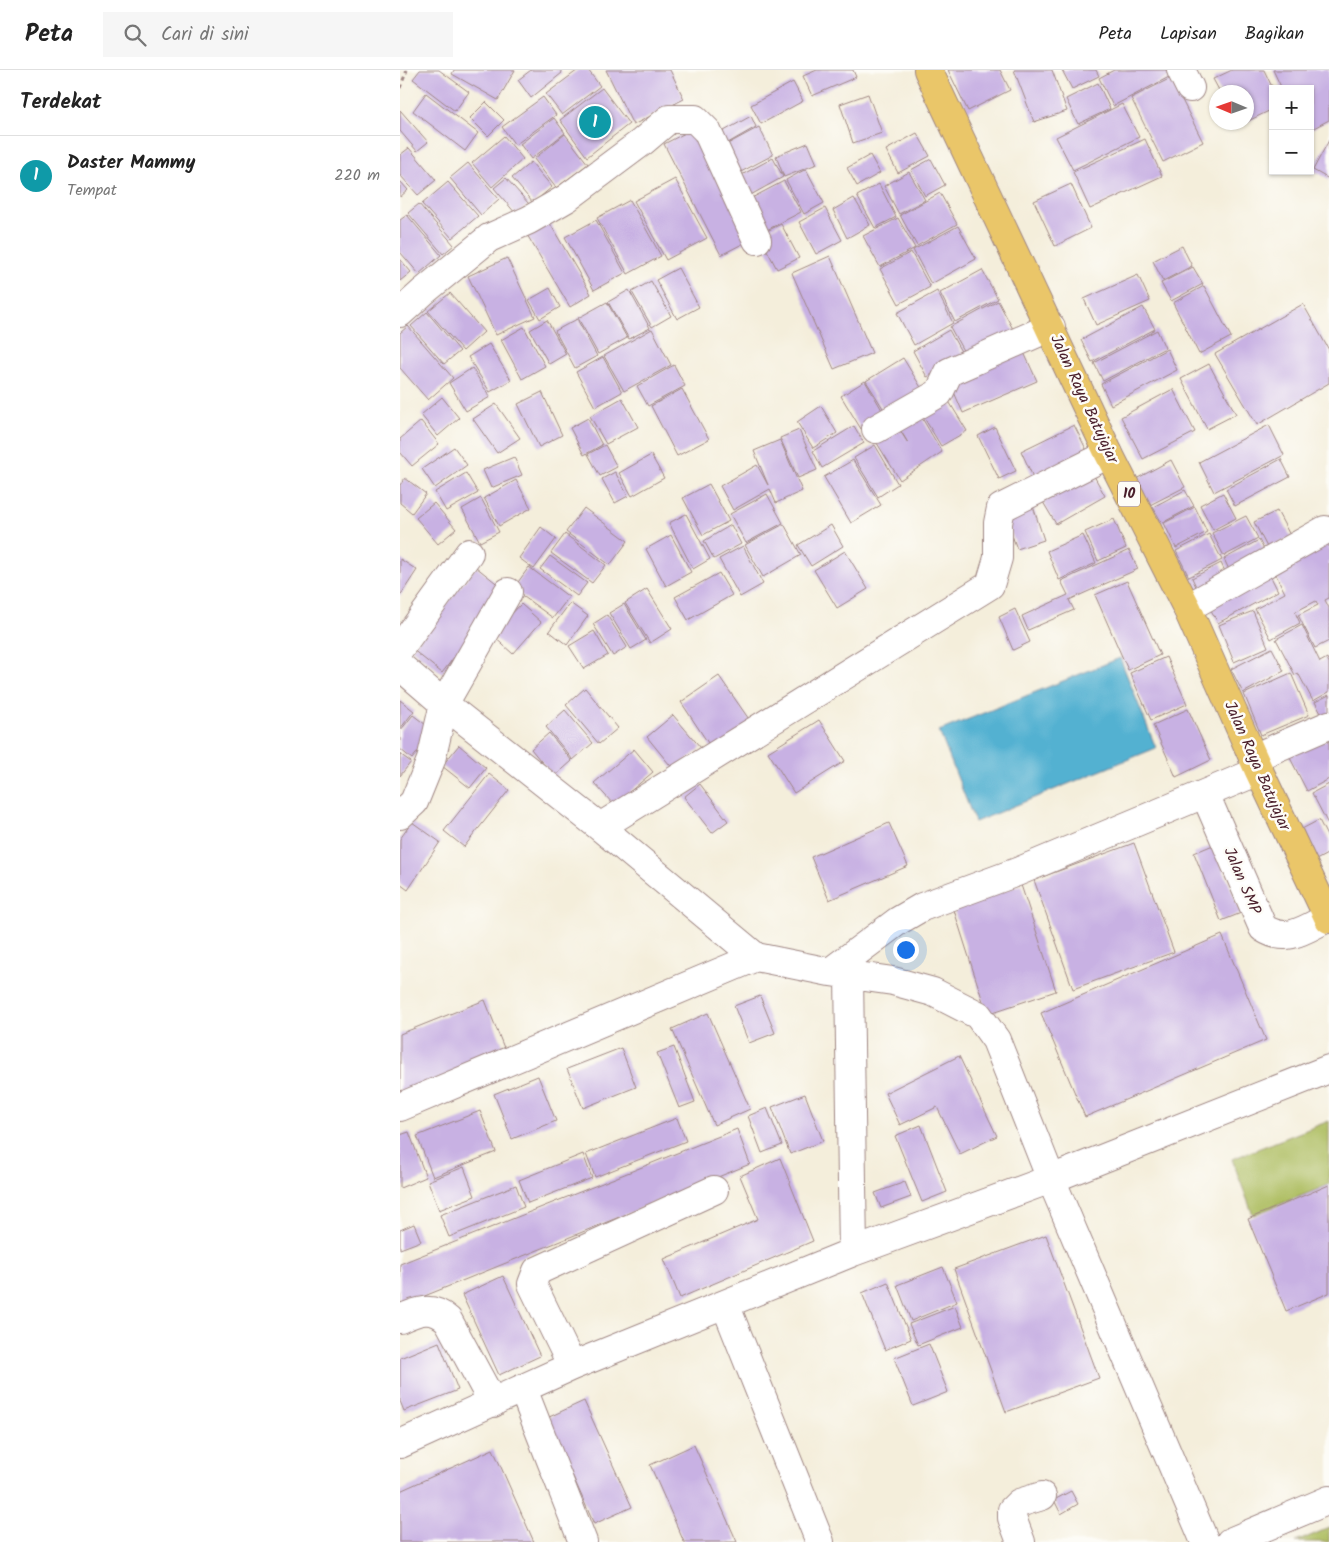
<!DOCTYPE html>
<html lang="id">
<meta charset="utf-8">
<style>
:root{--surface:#fff;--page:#f6f6f6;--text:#222;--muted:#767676;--line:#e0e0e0;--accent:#d1495b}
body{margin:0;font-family:Kalam,sans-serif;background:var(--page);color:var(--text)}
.controls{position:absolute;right:15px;top:15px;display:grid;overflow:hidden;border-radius:0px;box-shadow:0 1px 4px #0004}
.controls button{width:45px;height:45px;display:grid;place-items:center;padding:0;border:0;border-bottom:1px solid var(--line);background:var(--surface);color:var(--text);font:25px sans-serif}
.compass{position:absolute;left:809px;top:15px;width:45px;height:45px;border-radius:50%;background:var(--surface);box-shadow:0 1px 4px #0004;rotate:272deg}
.you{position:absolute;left:505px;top:879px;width:18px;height:18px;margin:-12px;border:4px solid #fff;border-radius:50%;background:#1a73e8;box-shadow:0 0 0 8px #1a73e833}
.badge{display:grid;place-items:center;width:32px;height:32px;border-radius:50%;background:var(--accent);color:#fff;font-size:16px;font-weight:700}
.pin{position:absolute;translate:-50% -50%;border:2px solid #fff;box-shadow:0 1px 5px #0006}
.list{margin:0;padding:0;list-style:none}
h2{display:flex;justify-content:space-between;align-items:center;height:65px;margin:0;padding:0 20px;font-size:21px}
h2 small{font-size:16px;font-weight:400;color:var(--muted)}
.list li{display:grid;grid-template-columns:32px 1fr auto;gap:15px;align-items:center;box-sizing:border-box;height:80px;padding:0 20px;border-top:1px solid var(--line)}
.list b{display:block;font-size:19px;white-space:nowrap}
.list p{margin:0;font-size:16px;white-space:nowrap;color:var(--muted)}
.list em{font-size:16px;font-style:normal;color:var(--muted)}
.icon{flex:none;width:28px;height:28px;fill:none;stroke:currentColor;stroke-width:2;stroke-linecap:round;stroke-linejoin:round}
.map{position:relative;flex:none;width:929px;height:1472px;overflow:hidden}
header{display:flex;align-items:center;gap:30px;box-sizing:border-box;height:70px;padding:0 25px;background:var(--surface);border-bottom:1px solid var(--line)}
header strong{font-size:24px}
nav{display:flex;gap:28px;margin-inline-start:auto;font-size:18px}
.search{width:350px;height:45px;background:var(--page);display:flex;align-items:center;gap:12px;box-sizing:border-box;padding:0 18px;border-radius:0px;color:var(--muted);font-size:19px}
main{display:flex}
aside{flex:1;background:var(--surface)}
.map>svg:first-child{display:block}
.green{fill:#adbd60;stroke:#7c6e46}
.water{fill:#53b1d1;stroke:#4e687e}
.building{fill:#c8b1e3}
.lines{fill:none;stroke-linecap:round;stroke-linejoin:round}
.minor-casing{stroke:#9f8683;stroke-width:30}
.highway-casing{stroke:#9f8683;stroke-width:30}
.path{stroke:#9f8683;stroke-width:3;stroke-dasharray:4 4;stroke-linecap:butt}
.minor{stroke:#fff;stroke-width:28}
.highway{stroke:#eac669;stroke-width:28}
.labels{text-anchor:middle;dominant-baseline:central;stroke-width:5;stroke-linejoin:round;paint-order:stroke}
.shield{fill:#fdfcf7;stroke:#806168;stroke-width:1}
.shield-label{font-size:15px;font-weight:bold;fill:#4a1f2b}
.street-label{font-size:16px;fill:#4a1f2b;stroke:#fdfcf7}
</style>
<header>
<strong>Peta</strong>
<div class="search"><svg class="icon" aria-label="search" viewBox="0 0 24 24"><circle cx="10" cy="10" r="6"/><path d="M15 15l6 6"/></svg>Cari di sini</div>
<nav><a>Peta</a><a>Lapisan</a><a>Bagikan</a></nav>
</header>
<main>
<aside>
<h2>Terdekat<small></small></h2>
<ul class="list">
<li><span class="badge" style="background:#0f9aa8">1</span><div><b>Daster Mammy</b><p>Tempat</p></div><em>220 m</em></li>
</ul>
</aside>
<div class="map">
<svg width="929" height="1472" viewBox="0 0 929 1472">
<rect width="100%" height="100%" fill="#fdfcf7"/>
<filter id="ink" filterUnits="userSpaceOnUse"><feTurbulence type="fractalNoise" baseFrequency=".02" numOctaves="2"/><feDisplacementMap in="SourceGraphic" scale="10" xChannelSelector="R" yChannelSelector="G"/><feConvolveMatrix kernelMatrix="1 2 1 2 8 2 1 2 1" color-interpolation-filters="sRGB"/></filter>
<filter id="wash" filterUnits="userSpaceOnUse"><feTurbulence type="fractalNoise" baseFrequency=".0096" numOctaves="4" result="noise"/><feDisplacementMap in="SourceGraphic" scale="20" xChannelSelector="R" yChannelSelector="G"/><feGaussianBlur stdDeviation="1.12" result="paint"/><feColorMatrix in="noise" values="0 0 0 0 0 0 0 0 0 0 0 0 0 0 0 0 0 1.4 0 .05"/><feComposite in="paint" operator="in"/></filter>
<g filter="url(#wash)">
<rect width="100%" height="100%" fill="#f4eedb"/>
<path class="green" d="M 929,1051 L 929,1115 L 853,1145 L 832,1089 Z
M 929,1458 L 929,1472 L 896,1472 Z"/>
<path class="water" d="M 720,588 L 756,678 L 575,752 L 539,661 Z"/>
<g id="blocks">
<path class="building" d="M 20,0 L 39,0 L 69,22 L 55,41 L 13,9 Z
M 54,0 L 115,0 L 98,30 L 52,4 Z
M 131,0 L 160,0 L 162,3 L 131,28 L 118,10 Z
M 178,0 L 188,0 L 200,16 L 162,45 L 146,24 Z
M 206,0 L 270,0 L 284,29 L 233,55 Z
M 417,0 L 453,0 L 456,7 L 412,26 L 403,6 Z
M 548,0 L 600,0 L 610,20 L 568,41 Z
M 614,0 L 652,0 L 667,41 L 634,52 Z
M 662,0 L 696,0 L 699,6 L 672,19 Z
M 714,0 L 768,0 L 771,6 L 713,36 L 699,8 Z
M 832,0 L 864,0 L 873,19 L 873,39 L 846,52 L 846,22 L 820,22 L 813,9 Z
M 873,0 L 929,0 L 929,50 L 910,60 L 910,19 L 882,19 Z
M 771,8 L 803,72 L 763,92 L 731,28 Z
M 393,12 L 403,31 L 361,54 L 351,35 Z
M 698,13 L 710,39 L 678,54 L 666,29 Z
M 202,18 L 229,54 L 187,87 L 160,50 Z
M 26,23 L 78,63 L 65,81 L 13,41 Z
M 468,24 L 482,63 L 453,73 L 440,34 Z
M 143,27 L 156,45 L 115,75 L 102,57 Z
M 86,32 L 104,50 L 88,66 L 70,48 Z
M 722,34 L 739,67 L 673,100 L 656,67 Z
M 0,40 L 28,72 L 17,81 L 0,61 Z
M 351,46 L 356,57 L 321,77 L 315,66 Z
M 154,48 L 165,63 L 131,89 L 120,74 Z
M 359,57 L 373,85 L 337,104 L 322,77 Z
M 293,59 L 350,170 L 321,185 L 264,74 Z
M 517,63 L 530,86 L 498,103 L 486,80 Z
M 165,64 L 188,94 L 156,118 L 134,89 Z
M 104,66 L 123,89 L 92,117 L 72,93 Z
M 745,69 L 762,106 L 690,139 L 673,102 Z
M 929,70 L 929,109 L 913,100 Z
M 408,73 L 417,94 L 384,107 L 376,86 Z
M 9,78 L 36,110 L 18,125 L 0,105 L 0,85 Z
M 470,85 L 480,103 L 457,116 L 447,98 Z
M 373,88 L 383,107 L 347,127 L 336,108 Z
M 531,89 L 545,115 L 525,126 L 511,100 Z
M 131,92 L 152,117 L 133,133 L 112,108 Z
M 68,93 L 99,129 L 81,145 L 50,108 Z
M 406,99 L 424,133 L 404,144 L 386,110 Z
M 509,102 L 525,130 L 499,144 L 484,116 Z
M 106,108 L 129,134 L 116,144 L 94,118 Z
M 275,109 L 307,168 L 266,190 L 234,131 Z
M 0,111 L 8,120 L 0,127 Z
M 384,111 L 401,142 L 363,162 L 346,131 Z
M 48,112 L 78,146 L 52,168 L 22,134 Z
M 479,114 L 496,147 L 475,158 L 457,126 Z
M 671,114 L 691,158 L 655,176 L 634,131 Z
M 540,123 L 557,154 L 517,176 L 500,145 Z
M 454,128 L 470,155 L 447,168 L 433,140 Z
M 230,130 L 261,186 L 228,204 L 197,148 Z
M 19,134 L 54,175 L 43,184 L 8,143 Z
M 425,138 L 442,170 L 416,184 L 399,152 Z
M 7,145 L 41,185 L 19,204 L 0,182 L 0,150 Z
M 498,148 L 515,178 L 480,197 L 463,166 Z
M 148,150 L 191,224 L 170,237 L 126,163 Z
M 196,150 L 225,203 L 194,220 L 165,167 Z
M 381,154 L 399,188 L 377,199 L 359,165 Z
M 558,156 L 576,189 L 531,214 L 513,180 Z
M 782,176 L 792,196 L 763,211 L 753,191 Z
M 511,182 L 530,217 L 499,234 L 480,199 Z
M 430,186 L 472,283 L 434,299 L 392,203 Z
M 107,188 L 135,247 L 96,265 L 68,206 Z
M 0,189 L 11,202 L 0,211 Z
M 793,197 L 803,214 L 771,231 L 761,213 Z
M 278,198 L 299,237 L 277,249 L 256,210 Z
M 582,200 L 598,229 L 555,252 L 540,223 Z
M 738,205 L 750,231 L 696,255 L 684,229 Z
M 251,211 L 271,246 L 252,257 L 232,222 Z
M 804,216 L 831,267 L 799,284 L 773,233 Z
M 150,218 L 160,237 L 140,249 L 129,230 Z
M 229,220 L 250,258 L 229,269 L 208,232 Z
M 537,221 L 553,253 L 514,275 L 497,243 Z
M 50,223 L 84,262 L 63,281 L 28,241 Z
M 598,231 L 614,261 L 566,286 L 550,257 Z
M 207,232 L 227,268 L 198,284 L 178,248 Z
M 903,234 L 929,280 L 929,313 L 857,355 L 815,284 Z
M 743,237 L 755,259 L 692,292 L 681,270 Z
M 27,242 L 60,281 L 44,294 L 11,256 Z
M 177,249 L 197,286 L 175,298 L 155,261 Z
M 147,250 L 166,284 L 149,294 L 130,260 Z
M 8,256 L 53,308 L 28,330 L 0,298 L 0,263 Z
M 124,257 L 145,296 L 122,309 L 101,270 Z
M 252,259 L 271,295 L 224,321 L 204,286 Z
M 549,260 L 564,287 L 527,307 L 513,281 Z
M 757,260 L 765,278 L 703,311 L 694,293 Z
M 89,274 L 111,310 L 90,322 L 68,287 Z
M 621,276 L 637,311 L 563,343 L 548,308 Z
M 767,279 L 777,300 L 711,335 L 701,314 Z
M 203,287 L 222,322 L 195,337 L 176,302 Z
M 503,288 L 525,324 L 488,346 L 466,311 Z
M 809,294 L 836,344 L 807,359 L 781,309 Z
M 274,295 L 285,316 L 248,336 L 237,316 Z
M 72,298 L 90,327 L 66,341 L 49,313 Z
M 465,311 L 485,345 L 461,359 L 441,326 Z
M 282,319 L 309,369 L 277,386 L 251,336 Z
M 773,319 L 795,362 L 743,389 L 721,347 Z
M 142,322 L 162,365 L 139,377 L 118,334 Z
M 545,325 L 567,361 L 541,376 L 520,341 Z
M 42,327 L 59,348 L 38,366 L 21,345 Z
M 222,328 L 238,357 L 206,374 L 190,346 Z
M 96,334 L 120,368 L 97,383 L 73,349 Z
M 421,336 L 437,363 L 413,378 L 397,352 Z
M 519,343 L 542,382 L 500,410 L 475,370 L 497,356 L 508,373 L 498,356 Z
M 188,348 L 202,375 L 184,385 L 170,358 Z
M 21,351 L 39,374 L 12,396 L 0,382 L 0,369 Z
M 674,355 L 687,381 L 633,407 L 621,381 Z
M 869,355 L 884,385 L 814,422 L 799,392 Z
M 454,356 L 464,373 L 422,398 L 413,381 Z
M 595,357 L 616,401 L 599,409 L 578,366 Z
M 399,360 L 417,400 L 398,408 L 380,368 Z
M 380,370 L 402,421 L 376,433 L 370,419 L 333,440 L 320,416 L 357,395 L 368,415 L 354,381 Z
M 205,375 L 217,397 L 200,406 L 188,384 Z
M 475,375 L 498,414 L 478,427 L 454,388 Z
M 54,377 L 67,395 L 35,418 L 22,399 Z
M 251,385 L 264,408 L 232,426 L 219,403 Z
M 114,387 L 122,405 L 91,418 L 83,400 Z
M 881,389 L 890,407 L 835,436 L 826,419 Z
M 453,390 L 481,435 L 451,453 L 424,407 Z
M 771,390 L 785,417 L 750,435 L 736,409 Z
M 215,402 L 228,426 L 215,433 L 202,409 Z
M 66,403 L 78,423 L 46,441 L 35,422 Z
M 693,404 L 705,426 L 656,454 L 643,432 Z
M 5,408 L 26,424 L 12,443 L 0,433 L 0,415 Z
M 116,410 L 131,438 L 99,456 L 84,428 Z
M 309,414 L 329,451 L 303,465 L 283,428 Z
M 785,420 L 794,436 L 762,453 L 753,437 Z
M 823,423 L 836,448 L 813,460 L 800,435 Z
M 367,424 L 383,453 L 346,473 L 330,444 Z
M 81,428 L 99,462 L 80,472 L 62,439 Z
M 631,430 L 644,470 L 617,479 L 603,440 Z
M 34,433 L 56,459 L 38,474 L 16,448 Z
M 795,437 L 807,462 L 776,478 L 764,453 Z
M 184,438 L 228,471 L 210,495 L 166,462 Z
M 877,441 L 891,467 L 868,479 L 854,452 Z
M 286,444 L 310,489 L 293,499 L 269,453 Z
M 846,446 L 858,468 L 824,486 L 812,463 Z
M 714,449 L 726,478 L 698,491 L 685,462 Z
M 384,454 L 401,485 L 363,507 L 345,475 Z
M 331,455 L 341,474 L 314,489 L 304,471 Z
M 431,455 L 443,476 L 411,496 L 398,475 Z
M 141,457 L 156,469 L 134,499 L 119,488 Z
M 165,464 L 206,495 L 192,513 L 151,483 Z
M 809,464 L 822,490 L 789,507 L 776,481 Z
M 923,464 L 929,475 L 929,528 L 925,530 L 929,538 L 929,571 L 915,578 L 898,545 L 918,535 L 916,531 L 895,542 L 900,553 L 871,569 L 855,539 L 885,523 L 870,493 Z
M 271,465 L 291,502 L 266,516 L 246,479 Z
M 683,465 L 696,493 L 659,510 L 647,481 Z
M 859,470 L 869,489 L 833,508 L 824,489 Z
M 343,476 L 363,514 L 340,527 L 319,489 Z
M 729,480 L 738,499 L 669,530 L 674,540 L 628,560 L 622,546 L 668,525 L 661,511 Z
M 445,481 L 468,519 L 437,538 L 414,500 Z
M 150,486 L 187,513 L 177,526 L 140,499 Z
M 0,489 L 17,500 L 0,526 Z
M 821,493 L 830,512 L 801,527 L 792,508 Z
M 76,497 L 105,520 L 42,603 L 12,579 Z
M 129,497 L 169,527 L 153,548 L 113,519 Z
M 867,499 L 878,521 L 818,553 L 806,531 Z
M 319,503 L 332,525 L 288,550 L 275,527 Z
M 727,511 L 760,585 L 728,600 L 695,525 Z
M 247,519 L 272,559 L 250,573 L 225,533 Z
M 170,533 L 188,546 L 167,575 L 149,561 Z
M 121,534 L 141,552 L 113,584 L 92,565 Z
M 224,534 L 246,570 L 231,579 L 209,543 Z
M 615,539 L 630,572 L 613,580 L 599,547 Z
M 853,541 L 868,577 L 834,592 L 819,555 Z
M 207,545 L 227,577 L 213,586 L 193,554 Z
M 902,555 L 920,592 L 927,588 L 929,593 L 929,622 L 913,631 L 898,603 L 895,605 L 876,569 Z
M 194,561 L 208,585 L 184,599 L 169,576 Z
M 872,578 L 884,601 L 843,623 L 831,599 Z
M 766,587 L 787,634 L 751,650 L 730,603 Z
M 891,603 L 909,645 L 861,665 L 844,624 Z
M 319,606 L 353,655 L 314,682 L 281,632 Z
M 185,618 L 218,658 L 199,674 L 166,635 Z
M 929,625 L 929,651 L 926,653 L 915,632 Z
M 0,630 L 14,641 L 0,659 Z
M 788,639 L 811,690 L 776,707 L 753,655 Z
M 165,640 L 193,673 L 173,690 L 146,657 Z
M 13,645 L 34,661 L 12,689 L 0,679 L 0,661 Z
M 273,645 L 301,678 L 274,700 L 247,667 Z
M 419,650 L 445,691 L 394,723 L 368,682 Z
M 149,663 L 172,691 L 154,707 L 131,679 Z
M 929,669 L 929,709 L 907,721 L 887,682 Z
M 59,675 L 86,698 L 70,718 L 42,696 Z
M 234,679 L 253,702 L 214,735 L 194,713 Z
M 0,684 L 11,692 L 0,706 Z
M 89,704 L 109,720 L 64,777 L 44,761 Z
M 300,714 L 328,751 L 312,763 L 284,727 Z
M 929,714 L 929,756 L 912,723 Z
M 919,750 L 929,770 L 929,783 L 916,790 L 900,760 Z
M 12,752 L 40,772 L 8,820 L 0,814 L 0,769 Z
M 489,753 L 508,796 L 429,830 L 411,787 Z
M 734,773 L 774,882 L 673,919 L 634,810 Z
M 813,775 L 841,843 L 821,851 L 794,783 Z
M 621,815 L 656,921 L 587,944 L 553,837 Z
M 822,865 L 866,970 L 685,1047 L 641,943 Z
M 360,926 L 375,963 L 349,973 L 334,936 Z
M 85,930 L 106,983 L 0,1025 L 0,964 Z
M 308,943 L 350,1039 L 314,1055 L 272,959 Z
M 274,977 L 295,1032 L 279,1038 L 257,983 Z
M 221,978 L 236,1017 L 183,1038 L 167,999 Z
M 559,986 L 597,1066 L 560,1084 L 537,1037 L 500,1055 L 485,1023 Z
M 138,1006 L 156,1051 L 112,1069 L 94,1024 Z
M 405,1024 L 423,1071 L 390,1084 L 372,1037 Z
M 367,1038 L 382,1075 L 362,1083 L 348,1046 Z
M 80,1041 L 96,1082 L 33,1107 L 17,1066 Z
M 277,1048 L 286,1071 L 195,1107 L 186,1084 Z
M 521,1055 L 547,1122 L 522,1132 L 495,1066 Z
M 337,1059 L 350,1094 L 0,1236 L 0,1194 Z
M 9,1062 L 26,1107 L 0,1118 L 0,1065 Z
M 183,1084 L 192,1108 L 128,1133 L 119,1110 Z
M 380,1088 L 413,1171 L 280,1228 L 264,1189 L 358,1149 L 340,1106 Z
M 64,1097 L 75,1126 L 39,1140 L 28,1111 Z
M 505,1112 L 511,1127 L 481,1138 L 475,1123 Z
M 116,1115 L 124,1137 L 49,1167 L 40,1145 Z
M 929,1115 L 929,1223 L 886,1241 L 848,1149 Z
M 14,1154 L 21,1171 L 0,1179 L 0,1160 Z
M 646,1165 L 699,1308 L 606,1342 L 554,1199 Z
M 543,1197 L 557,1232 L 511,1251 L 497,1215 Z
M 103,1206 L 140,1286 L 99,1305 L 62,1225 Z
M 488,1212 L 511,1269 L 485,1280 L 462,1223 Z
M 555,1236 L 563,1257 L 518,1275 L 509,1254 Z
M 39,1272 L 58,1320 L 4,1341 L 0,1331 L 0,1288 Z
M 529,1274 L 548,1322 L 513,1336 L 494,1288 Z
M 184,1331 L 232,1437 L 194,1454 L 147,1348 Z
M 294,1375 L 337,1472 L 284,1472 L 250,1395 Z
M 93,1379 L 134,1472 L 0,1472 L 0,1421 Z
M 671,1421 L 678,1434 L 661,1444 L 654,1430 Z"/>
</g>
</g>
<g filter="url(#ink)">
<use href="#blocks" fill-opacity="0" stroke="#9f8683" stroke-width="1"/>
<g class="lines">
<defs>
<path id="minor" d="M 781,0 L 790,18
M 0,243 L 23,222 L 89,168 L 129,150 L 167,128 L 242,72 L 269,49 L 295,49 L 307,61 L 357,170
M 476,359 L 539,323 L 549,302 L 651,257
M 787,538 L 925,460
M 0,578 L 69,483
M 0,596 L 44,634 L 200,757 L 356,887 L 430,902 L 493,911 L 533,922 L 578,945 L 596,970 L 651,1109 L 805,1472
M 853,688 L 929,655
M 805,724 L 863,858 C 888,874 905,859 929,847
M 0,745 L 14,732 L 31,690 L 44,634 L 108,522
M 200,757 L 590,515 L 598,488 L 598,453 L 601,438 L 709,384
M 430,902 L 498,851 L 522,837 L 617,802 L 859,701
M 449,905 L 453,1182
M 0,1037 L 356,887
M 325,1234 L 420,1472
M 0,1249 C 17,1241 32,1235 48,1250 L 93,1333
M 172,1296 L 132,1214 L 137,1201 L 314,1120
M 123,1319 L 183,1472
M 0,1374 L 172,1296 L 453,1182 L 651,1109 L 929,999
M 621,1472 L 612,1448 L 612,1440 L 619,1433 L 642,1426
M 830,1472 L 929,1430"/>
<path id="highway" d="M 528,0 L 709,384 L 787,538 L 859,701 L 929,849"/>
</defs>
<use href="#minor" class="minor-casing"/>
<use href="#highway" class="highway-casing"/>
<path class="path" d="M 0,18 L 7,0"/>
<use href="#minor" class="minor"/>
<use href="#highway" class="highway"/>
</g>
</g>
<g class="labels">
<rect class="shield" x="718" y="411.5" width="22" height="25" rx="4"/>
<g class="shield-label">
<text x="729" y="424">10</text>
</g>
<g class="street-label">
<text transform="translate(684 329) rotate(65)">Jalan Raya Batujajar</text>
<text transform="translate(857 696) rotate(66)">Jalan Raya Batujajar</text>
<text transform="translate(842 811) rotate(67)">Jalan SMP</text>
</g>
</g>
</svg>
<div class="controls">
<button>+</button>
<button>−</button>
</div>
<svg class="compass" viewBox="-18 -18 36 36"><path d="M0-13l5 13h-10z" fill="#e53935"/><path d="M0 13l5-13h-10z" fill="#767676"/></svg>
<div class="you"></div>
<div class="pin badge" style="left:195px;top:52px;background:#0f9aa8">1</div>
</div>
</main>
